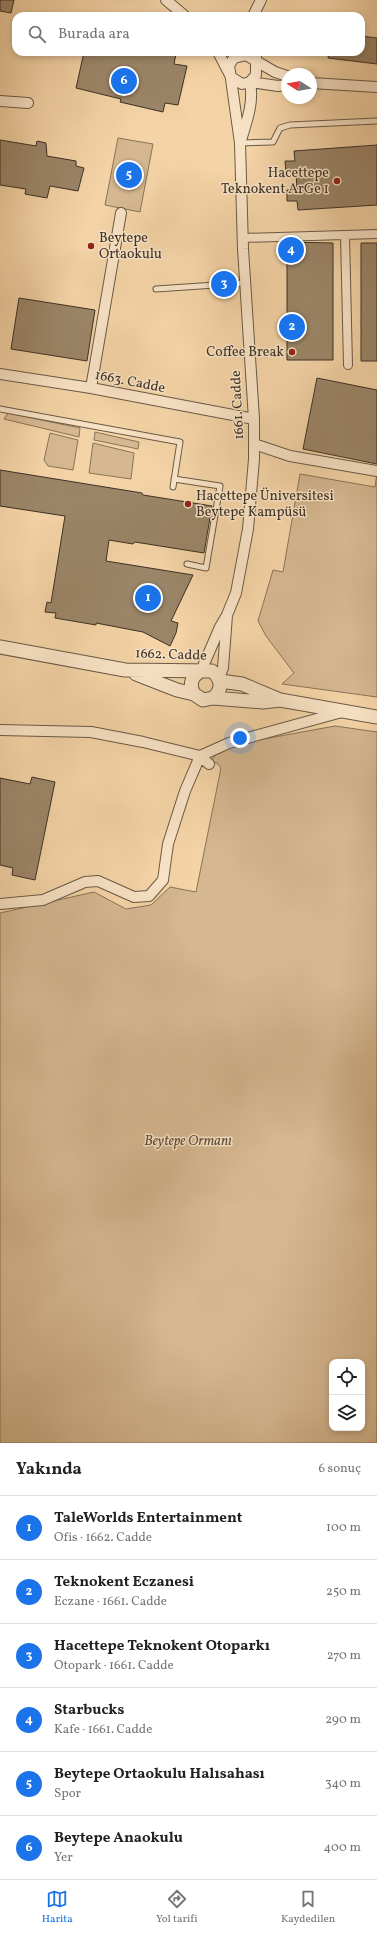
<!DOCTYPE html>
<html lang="tr">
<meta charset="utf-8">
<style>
:root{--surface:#fff;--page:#f2f2f2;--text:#202124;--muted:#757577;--line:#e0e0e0;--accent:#1a73e8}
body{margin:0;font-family:Vollkorn,serif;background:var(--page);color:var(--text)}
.controls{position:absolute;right:12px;bottom:12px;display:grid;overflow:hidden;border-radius:8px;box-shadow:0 2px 6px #0003}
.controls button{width:36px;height:36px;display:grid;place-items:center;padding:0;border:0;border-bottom:1px solid var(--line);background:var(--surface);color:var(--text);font:20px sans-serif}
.compass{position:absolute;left:281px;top:68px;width:36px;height:36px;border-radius:50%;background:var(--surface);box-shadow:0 2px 6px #0003;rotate:281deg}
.you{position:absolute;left:240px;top:738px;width:14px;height:14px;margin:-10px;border:3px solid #fff;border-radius:50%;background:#1a73e8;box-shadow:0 0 0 6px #1a73e833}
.badge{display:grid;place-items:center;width:26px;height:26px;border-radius:50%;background:var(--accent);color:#fff;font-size:13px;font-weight:700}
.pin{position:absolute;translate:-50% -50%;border:2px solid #fff;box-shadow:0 1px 4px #0006}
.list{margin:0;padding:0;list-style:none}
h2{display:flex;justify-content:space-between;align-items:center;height:52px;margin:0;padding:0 16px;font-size:17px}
h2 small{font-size:13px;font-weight:400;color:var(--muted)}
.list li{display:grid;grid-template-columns:26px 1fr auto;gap:12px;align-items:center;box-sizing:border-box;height:64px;padding:0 16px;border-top:1px solid var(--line)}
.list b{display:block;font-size:15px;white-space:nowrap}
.list p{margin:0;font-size:13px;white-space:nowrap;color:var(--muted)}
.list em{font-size:13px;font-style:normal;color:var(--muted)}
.icon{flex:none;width:22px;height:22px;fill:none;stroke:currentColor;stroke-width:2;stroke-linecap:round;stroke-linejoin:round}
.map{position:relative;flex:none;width:377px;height:1443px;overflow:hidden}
.search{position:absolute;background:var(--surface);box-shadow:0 2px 6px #0003;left:12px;right:12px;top:12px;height:44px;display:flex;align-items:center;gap:10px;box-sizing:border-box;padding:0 14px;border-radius:12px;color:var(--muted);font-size:15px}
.sheet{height:436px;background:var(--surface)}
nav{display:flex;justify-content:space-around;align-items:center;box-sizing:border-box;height:56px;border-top:1px solid var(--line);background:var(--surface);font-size:11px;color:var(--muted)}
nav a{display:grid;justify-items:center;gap:2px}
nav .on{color:var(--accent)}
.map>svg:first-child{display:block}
.green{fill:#d5b790;stroke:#88745a;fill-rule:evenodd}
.building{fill:#9b8568;stroke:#3b3125}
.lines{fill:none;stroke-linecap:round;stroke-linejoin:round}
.service-casing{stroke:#695a45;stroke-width:7}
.pedestrian-casing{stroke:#695a45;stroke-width:10}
.minor-casing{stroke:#695a45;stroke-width:12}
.tertiary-casing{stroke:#695a45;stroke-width:15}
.service{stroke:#f8e2c5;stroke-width:5}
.pedestrian{stroke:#f8e2c5;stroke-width:8}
.minor{stroke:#f8e2c5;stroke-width:10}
.tertiary{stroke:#f8e2c5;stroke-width:13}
.poi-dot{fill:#8f2418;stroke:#f8e2c5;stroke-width:1.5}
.labels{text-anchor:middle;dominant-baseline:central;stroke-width:3;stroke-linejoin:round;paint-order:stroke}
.poi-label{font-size:14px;fill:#3b3125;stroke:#f8e2c5;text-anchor:end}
.street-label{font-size:14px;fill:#3b3125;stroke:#f8e2c5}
.park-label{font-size:14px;font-style:italic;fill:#5a4c3a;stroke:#f8e2c5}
</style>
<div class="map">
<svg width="377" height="1443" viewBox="0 0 377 1443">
<rect width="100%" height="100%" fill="#f4d3a6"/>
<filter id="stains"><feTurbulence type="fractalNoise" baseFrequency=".005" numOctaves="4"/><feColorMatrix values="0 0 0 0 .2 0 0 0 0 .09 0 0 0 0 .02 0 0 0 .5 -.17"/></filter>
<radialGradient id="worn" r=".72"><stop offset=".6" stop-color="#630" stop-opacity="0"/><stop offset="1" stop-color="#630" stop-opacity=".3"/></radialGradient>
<path class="green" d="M 118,138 L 153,144 L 140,212 L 105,205 Z
M 8,413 L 80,428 L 79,437 L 4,419 Z
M 95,432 L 139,442 L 138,449 L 94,440 Z
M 50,433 L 78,440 L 73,470 L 48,466 L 44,460 Z
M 93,443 L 134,453 L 131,479 L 89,473 Z
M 377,473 L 377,697 L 282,684 L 294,673 L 266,636 L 258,621 L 273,570 L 283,572 L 300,474 L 375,487 Z
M 335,726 L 377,732 L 377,1443 L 0,1443 L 0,913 L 94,892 L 126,909 L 151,905 L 170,887 L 196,892 L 221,768 L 217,763 L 211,762 L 217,752 L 258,740 ZM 332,1362 L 362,1362 L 362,1428 L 332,1428 Z"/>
<path class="building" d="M 0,0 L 14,0 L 11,13 L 0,11 Z
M 361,36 L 377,38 L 377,64 L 328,58 L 329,52 L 361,52 Z
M 84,52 L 165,52 L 176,54 L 174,64 L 187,66 L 178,105 L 165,103 L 163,112 L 120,102 L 121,99 L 76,88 Z
M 0,140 L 36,146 L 37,141 L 46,143 L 47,156 L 76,161 L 76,166 L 84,168 L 78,191 L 50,186 L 47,198 L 25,194 L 26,189 L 0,185 Z
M 377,145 L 377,205 L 298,210 L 297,201 L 287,201 L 287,190 L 297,189 L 296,172 L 286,172 L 285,161 L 295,161 L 294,151 Z
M 287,242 L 333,243 L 333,360 L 287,360 Z
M 361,243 L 377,243 L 377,361 L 361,361 Z
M 19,298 L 95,310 L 87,361 L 11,349 Z
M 317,378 L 377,390 L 377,464 L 303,449 Z
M 0,470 L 142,493 L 143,495 L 212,506 L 204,553 L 135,542 L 133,544 L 109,540 L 106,561 L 193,575 L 171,621 L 178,623 L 176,633 L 170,646 L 143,632 L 96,623 L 96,625 L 55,618 L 56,613 L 45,612 L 47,602 L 51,603 L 65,516 L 0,506 Z
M 32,777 L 55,782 L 35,880 L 12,875 L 13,868 L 0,865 L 0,778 L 30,784 Z"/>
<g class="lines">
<defs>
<path id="service" d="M 240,143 L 273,142 L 280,128 L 290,125 L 377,121
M 156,289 L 245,283
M 0,409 L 180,442 L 173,487
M 174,479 L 220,486 L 206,568 L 187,564"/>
<path id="pedestrian" d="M 345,235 L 348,365
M 243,238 L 377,234"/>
<path id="minor" d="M 166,0 L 185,16
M 253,16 L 261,0
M 218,52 L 231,77 L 242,84 L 250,82 L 256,75 L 256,52
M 250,82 L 278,86 L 287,85
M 311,83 L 377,87
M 0,101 L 28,103
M 241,140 C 247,121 254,102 250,82
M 0,374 L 91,388 L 254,419
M 91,388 L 121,213
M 254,444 L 290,456 L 377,471
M 201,671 L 220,627 L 227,615 L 236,593 L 248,529 L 254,459 L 254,419 L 243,249 L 240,143 L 229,65 L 234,58 L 246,55 L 275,72 L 287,76
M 219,678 L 223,668 L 227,615
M 0,730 L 91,732 L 143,742 L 200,756 L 209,764
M 0,904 L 43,900 L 85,882 L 98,881 L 134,897 L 149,896 L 163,880 L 168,844 L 185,791 L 200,756 L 229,743 L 342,712"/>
<path id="tertiary" d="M 0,647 L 125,670 L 212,671 C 222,679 223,690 213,698
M 136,674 L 177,690 L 194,694 L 203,700 L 213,698 L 263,702 L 280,700
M 220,681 L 242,684 L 280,700 L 377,717
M 194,694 C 189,685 191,676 201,671"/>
</defs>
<use href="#service" class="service-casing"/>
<use href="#pedestrian" class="pedestrian-casing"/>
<use href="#minor" class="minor-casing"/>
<use href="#tertiary" class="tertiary-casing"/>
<use href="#service" class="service"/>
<use href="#pedestrian" class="pedestrian"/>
<use href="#minor" class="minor"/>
<use href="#tertiary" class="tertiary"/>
</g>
<g class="poi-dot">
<circle cx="337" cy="181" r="4"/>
<circle cx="91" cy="246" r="4"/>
<circle cx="292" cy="352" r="4"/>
<circle cx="188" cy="504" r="4"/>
</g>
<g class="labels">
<g class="poi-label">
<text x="329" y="173">Hacettepe<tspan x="329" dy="16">Teknokent ArGe 1</tspan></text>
<text x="99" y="238" text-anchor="start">Beytepe<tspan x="99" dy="16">Ortaokulu</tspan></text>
<text x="284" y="352">Coffee Break</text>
<text x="196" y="496" text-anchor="start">Hacettepe Üniversitesi<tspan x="196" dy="16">Beytepe Kampüsü</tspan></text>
</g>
<g class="street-label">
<text transform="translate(130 382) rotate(11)">1663. Cadde</text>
<text transform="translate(238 405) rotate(-93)">1661. Cadde</text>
<text transform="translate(171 655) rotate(2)">1662. Cadde</text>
</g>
<g class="park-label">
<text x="188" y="1141">Beytepe Ormanı</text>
</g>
</g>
<rect width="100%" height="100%" filter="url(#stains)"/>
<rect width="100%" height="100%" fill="url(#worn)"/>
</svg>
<div class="controls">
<button><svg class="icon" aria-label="locate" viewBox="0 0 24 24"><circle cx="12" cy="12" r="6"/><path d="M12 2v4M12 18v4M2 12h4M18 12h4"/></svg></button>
<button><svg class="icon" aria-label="layers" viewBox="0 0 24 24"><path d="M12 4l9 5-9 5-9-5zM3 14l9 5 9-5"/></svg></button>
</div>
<svg class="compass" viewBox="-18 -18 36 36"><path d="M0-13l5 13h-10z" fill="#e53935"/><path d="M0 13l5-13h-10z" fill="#757577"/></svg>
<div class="you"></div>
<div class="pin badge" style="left:148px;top:598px">1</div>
<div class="pin badge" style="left:292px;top:327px">2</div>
<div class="pin badge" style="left:224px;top:284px">3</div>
<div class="pin badge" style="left:291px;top:250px">4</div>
<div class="pin badge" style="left:129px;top:175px">5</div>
<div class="pin badge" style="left:124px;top:81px">6</div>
<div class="search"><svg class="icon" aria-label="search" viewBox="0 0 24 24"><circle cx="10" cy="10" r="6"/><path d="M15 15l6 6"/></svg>Burada ara</div>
</div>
<section class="sheet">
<h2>Yakında<small>6 sonuç</small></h2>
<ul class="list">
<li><span class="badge">1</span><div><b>TaleWorlds Entertainment</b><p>Ofis · 1662. Cadde</p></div><em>100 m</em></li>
<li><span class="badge">2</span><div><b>Teknokent Eczanesi</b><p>Eczane · 1661. Cadde</p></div><em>250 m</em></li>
<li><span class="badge">3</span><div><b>Hacettepe Teknokent Otoparkı</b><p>Otopark · 1661. Cadde</p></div><em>270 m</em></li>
<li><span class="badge">4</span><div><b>Starbucks</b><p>Kafe · 1661. Cadde</p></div><em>290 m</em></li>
<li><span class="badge">5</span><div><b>Beytepe Ortaokulu Halısahası</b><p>Spor</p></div><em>340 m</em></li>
<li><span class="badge">6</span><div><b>Beytepe Anaokulu</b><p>Yer</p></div><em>400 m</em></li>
</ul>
</section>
<nav>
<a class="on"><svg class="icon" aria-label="map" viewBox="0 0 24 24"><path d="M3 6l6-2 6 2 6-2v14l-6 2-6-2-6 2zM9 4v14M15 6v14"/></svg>Harita</a>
<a><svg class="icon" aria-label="directions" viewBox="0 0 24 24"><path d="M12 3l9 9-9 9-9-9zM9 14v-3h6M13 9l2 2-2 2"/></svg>Yol tarifi</a>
<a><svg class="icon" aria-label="saved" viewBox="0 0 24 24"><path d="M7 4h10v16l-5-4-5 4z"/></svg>Kaydedilen</a>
</nav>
